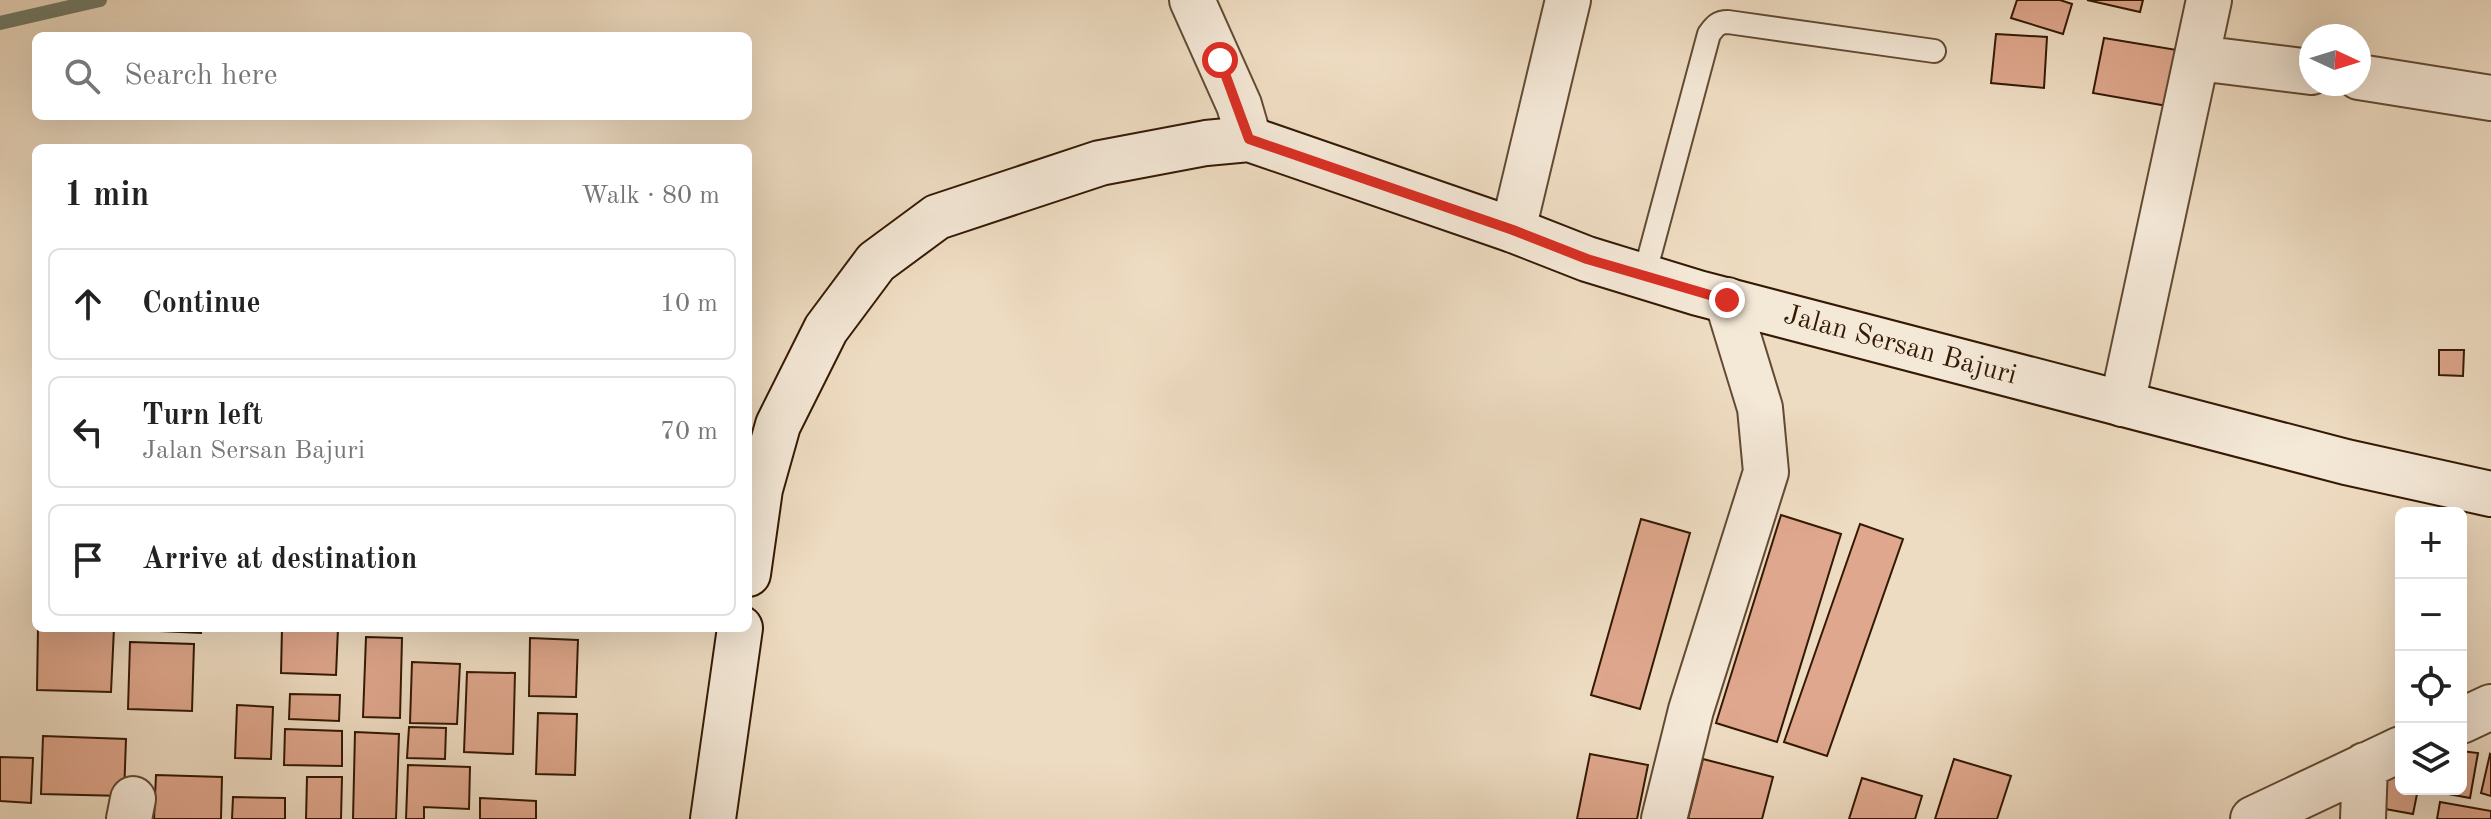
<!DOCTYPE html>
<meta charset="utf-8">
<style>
:root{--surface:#fff;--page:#f2f2f2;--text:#222;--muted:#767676;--line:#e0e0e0}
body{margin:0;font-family:"Old Standard TT",serif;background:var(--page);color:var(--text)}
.controls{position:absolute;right:24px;bottom:24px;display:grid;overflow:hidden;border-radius:12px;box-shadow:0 8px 32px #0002}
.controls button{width:72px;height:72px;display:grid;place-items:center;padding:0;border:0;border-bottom:2px solid var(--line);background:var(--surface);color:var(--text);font:40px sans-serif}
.compass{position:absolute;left:2299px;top:24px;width:72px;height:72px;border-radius:50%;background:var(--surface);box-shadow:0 8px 32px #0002;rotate:94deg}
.stop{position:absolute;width:24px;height:24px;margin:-18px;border:6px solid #d93025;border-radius:50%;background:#fff}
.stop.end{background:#d93025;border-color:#fff;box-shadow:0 2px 8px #0008}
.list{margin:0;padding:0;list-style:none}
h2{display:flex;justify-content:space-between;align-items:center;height:104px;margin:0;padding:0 32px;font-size:34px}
h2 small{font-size:26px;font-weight:400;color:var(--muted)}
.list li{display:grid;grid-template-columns:52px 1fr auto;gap:24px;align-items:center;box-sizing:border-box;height:112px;margin:0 16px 16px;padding:0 16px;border:2px solid var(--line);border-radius:12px}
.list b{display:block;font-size:30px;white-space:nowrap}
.list p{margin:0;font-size:26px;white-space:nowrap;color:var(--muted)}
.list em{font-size:26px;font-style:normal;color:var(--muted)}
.icon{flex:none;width:44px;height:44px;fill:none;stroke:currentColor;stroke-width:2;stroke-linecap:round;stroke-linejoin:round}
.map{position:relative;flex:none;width:2491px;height:819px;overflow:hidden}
.search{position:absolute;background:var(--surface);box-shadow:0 8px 32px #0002;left:32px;top:32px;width:720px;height:88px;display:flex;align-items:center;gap:20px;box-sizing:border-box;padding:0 28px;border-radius:12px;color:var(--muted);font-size:30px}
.panel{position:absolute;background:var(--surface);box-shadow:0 8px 32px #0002;left:32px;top:144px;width:720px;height:488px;border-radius:12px}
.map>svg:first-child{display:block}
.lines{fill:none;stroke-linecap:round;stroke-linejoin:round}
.stream{stroke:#717b6a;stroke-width:14}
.building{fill:#dfa78d;stroke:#341903;stroke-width:2}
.service-casing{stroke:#624a33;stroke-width:26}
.minor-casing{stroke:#624a33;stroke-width:48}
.tertiary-casing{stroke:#624a33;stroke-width:48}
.secondary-casing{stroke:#341903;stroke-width:48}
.service{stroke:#f4e8d7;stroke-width:22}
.minor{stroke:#f4e8d7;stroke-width:44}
.tertiary{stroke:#f4e8d7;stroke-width:44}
.secondary{stroke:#f4e8d7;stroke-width:44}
.route{stroke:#d93025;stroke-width:10}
.labels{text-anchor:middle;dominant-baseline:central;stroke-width:6;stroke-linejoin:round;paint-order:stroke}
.street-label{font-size:28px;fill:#341903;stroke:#f4e8d7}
</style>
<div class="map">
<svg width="2491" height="819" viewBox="0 0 2491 819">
<rect width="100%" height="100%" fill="#eedcc2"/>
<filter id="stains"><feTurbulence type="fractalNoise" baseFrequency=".0025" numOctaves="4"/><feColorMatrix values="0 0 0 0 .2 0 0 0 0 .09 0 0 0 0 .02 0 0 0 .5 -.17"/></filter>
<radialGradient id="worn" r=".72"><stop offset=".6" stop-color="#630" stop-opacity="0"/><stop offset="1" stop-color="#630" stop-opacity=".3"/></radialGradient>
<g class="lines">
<path class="stream" d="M 0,23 L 100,0"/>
</g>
<path class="building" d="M 2017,0 L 2060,0 L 2072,4 L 2063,34 L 2011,18 Z
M 2087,0 L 2143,0 L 2140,12 Z
M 1996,34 L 2047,37 L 2044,88 L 1991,83 Z
M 2104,38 L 2183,51 L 2173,107 L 2093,93 Z
M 2439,350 L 2464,350 L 2463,376 L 2439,375 Z
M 1781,515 L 1841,534 L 1777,742 L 1716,723 Z
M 1641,519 L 1690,533 L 1640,709 L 1591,695 Z
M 1860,524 L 1903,539 L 1827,756 L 1784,742 Z
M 38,628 L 114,628 L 111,692 L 37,690 Z
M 140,628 L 201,628 L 201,633 L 139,630 Z
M 282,628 L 338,628 L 336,675 L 281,673 Z
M 366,637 L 402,638 L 400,718 L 363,717 Z
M 530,638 L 578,640 L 576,697 L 529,696 Z
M 130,642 L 194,644 L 192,711 L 128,709 Z
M 412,662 L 460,664 L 457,724 L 410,723 Z
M 467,672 L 515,673 L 513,754 L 464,752 Z
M 290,694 L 340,695 L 339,721 L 289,719 Z
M 237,705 L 273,707 L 271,759 L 235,758 Z
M 538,713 L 577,714 L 575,775 L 536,774 Z
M 409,727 L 446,728 L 445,759 L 407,758 Z
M 285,729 L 342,731 L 342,766 L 284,765 Z
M 355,732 L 399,734 L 396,819 L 353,819 Z
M 43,736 L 126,739 L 124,796 L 41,794 Z
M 2461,751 L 2478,753 L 2470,798 L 2432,791 L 2461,789 Z
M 1590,754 L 1648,765 L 1637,819 L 1577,819 Z
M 2490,754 L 2491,755 L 2491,796 L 2481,793 Z
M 0,757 L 33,758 L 31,803 L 0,801 Z
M 1703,759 L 1773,777 L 1762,819 L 1688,819 Z
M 1954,759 L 2011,776 L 1997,819 L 1935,819 Z
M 408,765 L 470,767 L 469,809 L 424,807 L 424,819 L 406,819 Z
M 2381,768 L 2401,772 L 2401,789 L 2418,789 L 2413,814 L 2374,807 Z
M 156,775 L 222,777 L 221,819 L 154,819 Z
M 307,777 L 342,777 L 341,819 L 306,819 Z
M 1862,778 L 1922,796 L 1915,819 L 1849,819 Z
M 233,797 L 285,798 L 285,819 L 232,819 Z
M 480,798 L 536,801 L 536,819 L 480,819 Z
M 2440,802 L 2491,811 L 2491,819 L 2437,819 Z"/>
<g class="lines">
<defs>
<path id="service" d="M 1644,276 L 1709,34 C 1715,26 1718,22 1728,22 L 1934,51"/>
<path id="minor" d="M 2198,58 L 2311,72
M 2359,77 L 2491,98
M 1513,230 L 1568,0
M 2122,404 L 2209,0
M 2461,721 L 2491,707
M 129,819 L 133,799
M 1664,819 L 1691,710 L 1766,472 L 1760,408 L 1727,300
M 2253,819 L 2401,749
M 2363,819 L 2365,765"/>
<path id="tertiary" d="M 1192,0 L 1239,105 L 1249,139"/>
<path id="secondary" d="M 748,574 L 760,489 L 778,425 L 826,329 L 876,262 L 937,217 L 1100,163 L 1206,143 L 1249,139 L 1513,230 L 1587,259 L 1698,293 L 2346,462 L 2491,494
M 713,819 L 740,628"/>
</defs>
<use href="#service" class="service-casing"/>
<use href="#minor" class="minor-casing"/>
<use href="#tertiary" class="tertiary-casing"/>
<use href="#secondary" class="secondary-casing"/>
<use href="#service" class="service"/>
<use href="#minor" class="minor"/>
<use href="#tertiary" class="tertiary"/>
<use href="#secondary" class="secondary"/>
</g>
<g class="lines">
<path class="route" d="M 1220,60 L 1249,139 L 1513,230 L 1587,259 L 1727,300"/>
</g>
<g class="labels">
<g class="street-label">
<text transform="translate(1900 346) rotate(15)">Jalan Sersan Bajuri</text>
</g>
</g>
<rect width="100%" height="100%" filter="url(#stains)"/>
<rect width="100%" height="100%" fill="url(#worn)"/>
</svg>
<div class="controls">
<button>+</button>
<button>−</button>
<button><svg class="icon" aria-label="locate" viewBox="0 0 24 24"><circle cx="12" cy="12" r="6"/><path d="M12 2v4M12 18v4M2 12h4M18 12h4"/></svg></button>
<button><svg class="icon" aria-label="layers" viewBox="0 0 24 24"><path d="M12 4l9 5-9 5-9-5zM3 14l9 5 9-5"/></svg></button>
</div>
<svg class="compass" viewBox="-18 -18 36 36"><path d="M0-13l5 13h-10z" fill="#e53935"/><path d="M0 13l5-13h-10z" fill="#767676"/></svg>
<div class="stop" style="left:1220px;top:60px"></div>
<div class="stop end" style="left:1727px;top:300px"></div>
<div class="search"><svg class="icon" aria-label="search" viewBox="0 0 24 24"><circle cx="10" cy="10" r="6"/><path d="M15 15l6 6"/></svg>Search here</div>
<section class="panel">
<h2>1 min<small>Walk · 80 m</small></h2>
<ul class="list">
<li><svg class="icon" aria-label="ahead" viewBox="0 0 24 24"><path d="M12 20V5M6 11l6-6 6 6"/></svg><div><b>Continue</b></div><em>10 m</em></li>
<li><svg class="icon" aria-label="left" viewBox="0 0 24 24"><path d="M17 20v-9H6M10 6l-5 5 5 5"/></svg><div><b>Turn left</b><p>Jalan Sersan Bajuri</p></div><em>70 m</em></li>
<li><svg class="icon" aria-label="arrive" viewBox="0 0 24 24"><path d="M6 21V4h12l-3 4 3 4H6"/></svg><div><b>Arrive at destination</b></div></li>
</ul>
</section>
</div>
